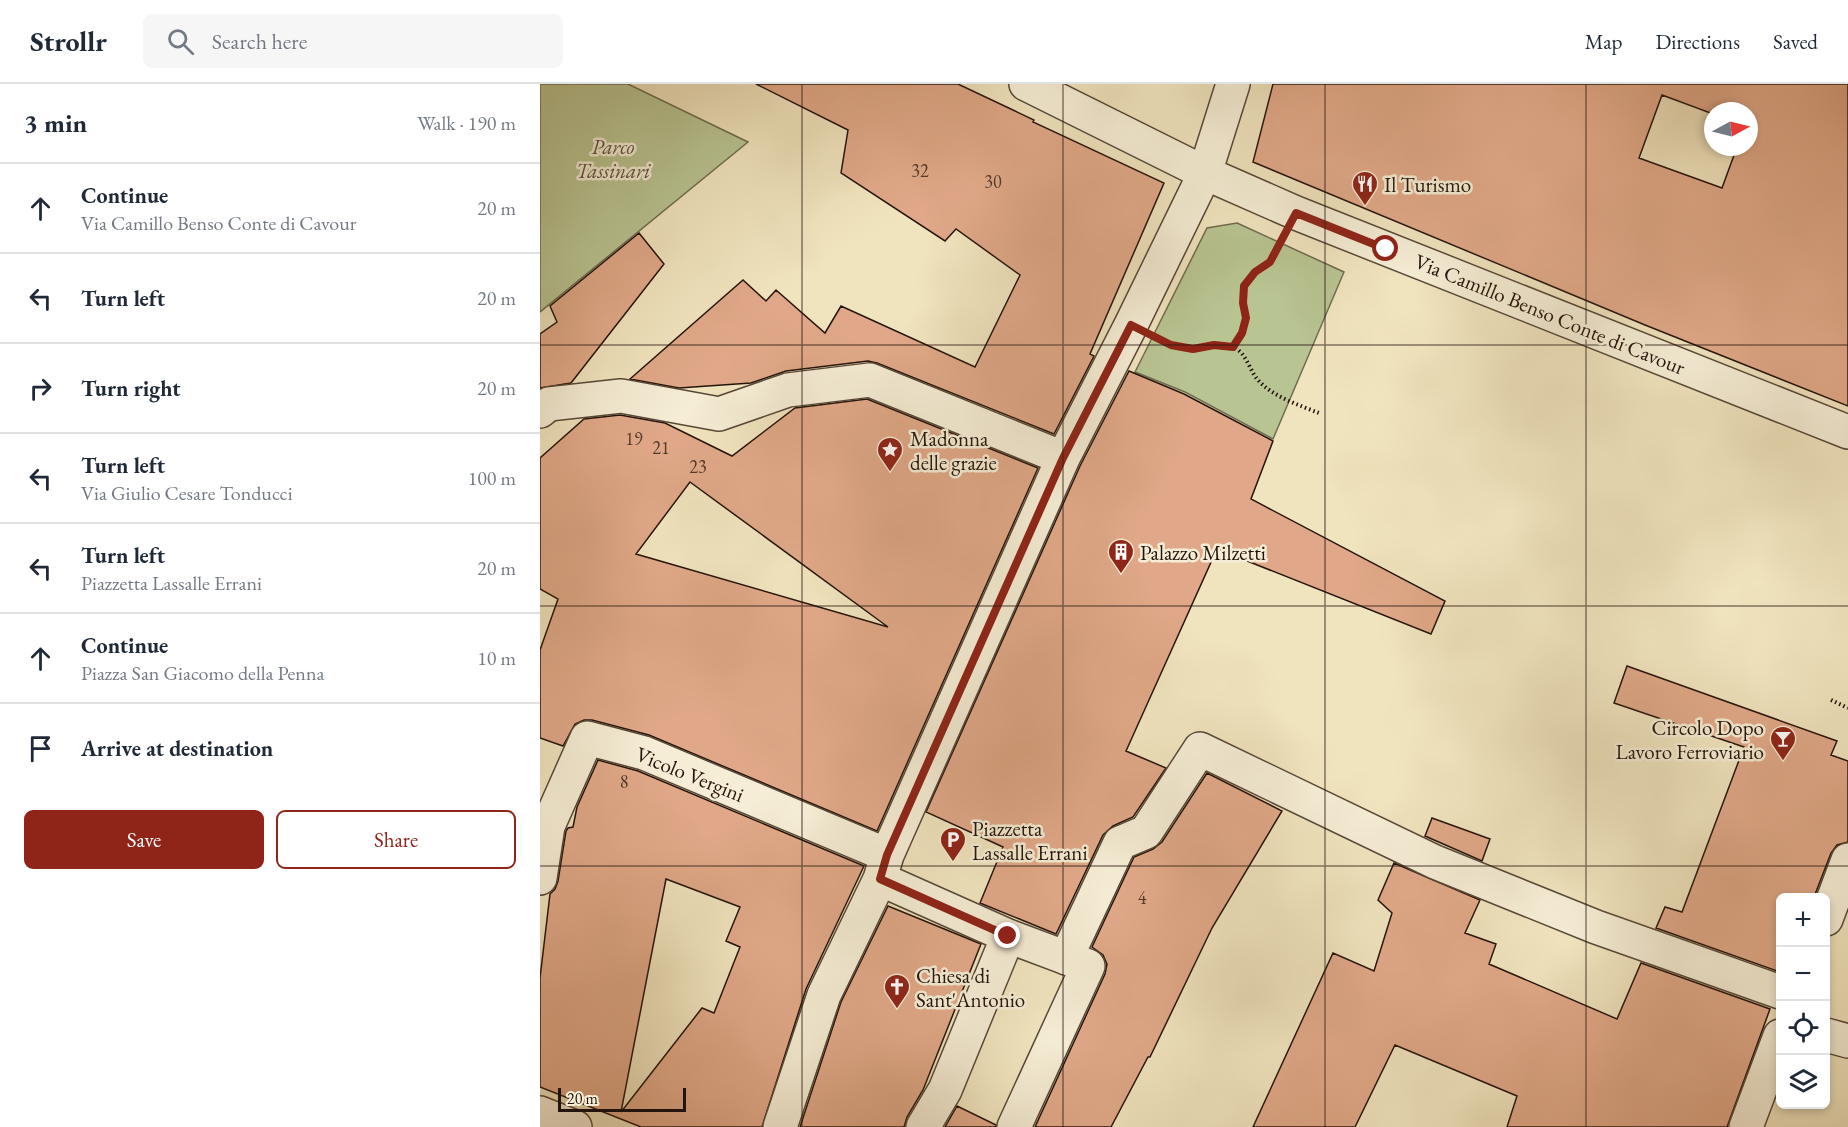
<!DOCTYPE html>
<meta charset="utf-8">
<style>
:root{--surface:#fff;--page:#f6f6f7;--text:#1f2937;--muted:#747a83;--line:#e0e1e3;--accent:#8f2418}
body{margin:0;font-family:"EB Garamond",serif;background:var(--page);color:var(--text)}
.controls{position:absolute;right:18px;bottom:18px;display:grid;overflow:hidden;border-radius:9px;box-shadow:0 3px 9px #0003}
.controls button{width:54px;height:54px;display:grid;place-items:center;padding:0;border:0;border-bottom:2px solid var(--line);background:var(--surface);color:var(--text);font:30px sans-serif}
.compass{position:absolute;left:1164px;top:18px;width:54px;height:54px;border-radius:50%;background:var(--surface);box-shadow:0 3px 9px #0003;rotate:83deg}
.scale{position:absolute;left:18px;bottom:15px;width:128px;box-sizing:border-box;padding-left:6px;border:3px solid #25140c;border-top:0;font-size:16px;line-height:21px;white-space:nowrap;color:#25140c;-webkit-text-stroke:4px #f5edd5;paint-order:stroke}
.stop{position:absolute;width:18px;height:18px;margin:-14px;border:4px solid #8f2418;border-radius:50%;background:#fff}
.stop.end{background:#8f2418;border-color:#fff;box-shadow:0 2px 6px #0008}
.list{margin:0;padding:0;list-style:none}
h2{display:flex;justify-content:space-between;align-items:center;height:78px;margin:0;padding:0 24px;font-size:26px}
h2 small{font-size:20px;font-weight:400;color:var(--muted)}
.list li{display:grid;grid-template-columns:39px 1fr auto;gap:18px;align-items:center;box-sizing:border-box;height:90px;padding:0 24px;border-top:2px solid var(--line)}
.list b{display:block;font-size:22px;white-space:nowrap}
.list p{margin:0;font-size:20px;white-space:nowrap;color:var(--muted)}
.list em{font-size:20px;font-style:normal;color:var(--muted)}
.actions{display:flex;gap:12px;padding:18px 24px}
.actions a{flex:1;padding:14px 0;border:2px solid var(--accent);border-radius:9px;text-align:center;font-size:21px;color:var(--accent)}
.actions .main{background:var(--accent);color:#fff}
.icon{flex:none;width:33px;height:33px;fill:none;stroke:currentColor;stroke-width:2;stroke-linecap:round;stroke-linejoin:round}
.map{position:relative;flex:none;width:1308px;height:1043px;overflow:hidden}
header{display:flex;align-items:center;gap:36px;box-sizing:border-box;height:84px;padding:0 30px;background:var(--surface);border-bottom:2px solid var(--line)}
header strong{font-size:28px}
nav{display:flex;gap:33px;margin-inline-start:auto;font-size:21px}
.search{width:420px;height:54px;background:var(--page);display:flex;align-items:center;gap:15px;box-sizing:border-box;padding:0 21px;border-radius:9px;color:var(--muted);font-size:22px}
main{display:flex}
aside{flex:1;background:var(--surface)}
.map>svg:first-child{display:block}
.green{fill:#b8c492;stroke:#6e6c4f;stroke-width:1.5}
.building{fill:#e0a888;stroke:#25140c;stroke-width:1.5;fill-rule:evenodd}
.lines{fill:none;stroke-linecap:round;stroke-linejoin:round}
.minor-casing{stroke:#584838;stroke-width:36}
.path{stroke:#25140c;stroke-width:4;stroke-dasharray:1.5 3;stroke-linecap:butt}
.minor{stroke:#f5edd5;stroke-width:33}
.route{stroke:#8f2418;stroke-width:8}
.grid{fill:none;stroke:#25140c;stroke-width:1.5;stroke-opacity:0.55}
.labels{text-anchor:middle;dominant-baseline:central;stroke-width:5;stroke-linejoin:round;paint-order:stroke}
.number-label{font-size:18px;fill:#54392b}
.park-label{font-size:21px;font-style:italic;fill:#58523b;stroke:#f5edd5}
.poi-label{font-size:21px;fill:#25140c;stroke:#f5edd5;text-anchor:start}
.street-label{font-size:21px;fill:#25140c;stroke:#f5edd5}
</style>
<header>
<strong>Strollr</strong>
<div class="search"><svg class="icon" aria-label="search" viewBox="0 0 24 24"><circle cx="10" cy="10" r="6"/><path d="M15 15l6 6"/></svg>Search here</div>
<nav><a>Map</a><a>Directions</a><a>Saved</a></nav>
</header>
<main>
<aside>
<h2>3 min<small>Walk · 190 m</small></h2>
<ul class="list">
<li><svg class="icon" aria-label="ahead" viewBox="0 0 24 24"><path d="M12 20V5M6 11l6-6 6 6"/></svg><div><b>Continue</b><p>Via Camillo Benso Conte di Cavour</p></div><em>20 m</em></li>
<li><svg class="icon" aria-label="left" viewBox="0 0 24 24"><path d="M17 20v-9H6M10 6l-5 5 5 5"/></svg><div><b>Turn left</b></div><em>20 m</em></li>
<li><svg class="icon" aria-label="right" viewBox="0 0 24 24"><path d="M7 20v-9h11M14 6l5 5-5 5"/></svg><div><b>Turn right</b></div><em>20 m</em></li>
<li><svg class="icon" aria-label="left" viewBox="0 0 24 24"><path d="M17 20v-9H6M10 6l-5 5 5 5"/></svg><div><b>Turn left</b><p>Via Giulio Cesare Tonducci</p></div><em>100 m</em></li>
<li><svg class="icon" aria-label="left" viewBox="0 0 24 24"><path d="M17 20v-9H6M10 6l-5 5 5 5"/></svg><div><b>Turn left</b><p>Piazzetta Lassalle Errani</p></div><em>20 m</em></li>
<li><svg class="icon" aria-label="ahead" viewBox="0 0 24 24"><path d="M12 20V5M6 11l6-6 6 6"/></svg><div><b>Continue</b><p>Piazza San Giacomo della Penna</p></div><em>10 m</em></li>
<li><svg class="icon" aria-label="arrive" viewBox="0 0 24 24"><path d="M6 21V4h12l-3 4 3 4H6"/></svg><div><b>Arrive at destination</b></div></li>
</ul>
<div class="actions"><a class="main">Save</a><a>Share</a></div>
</aside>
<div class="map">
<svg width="1308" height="1043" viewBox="0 0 1308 1043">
<rect width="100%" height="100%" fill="#f0e4be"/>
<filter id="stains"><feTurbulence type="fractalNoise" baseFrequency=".00333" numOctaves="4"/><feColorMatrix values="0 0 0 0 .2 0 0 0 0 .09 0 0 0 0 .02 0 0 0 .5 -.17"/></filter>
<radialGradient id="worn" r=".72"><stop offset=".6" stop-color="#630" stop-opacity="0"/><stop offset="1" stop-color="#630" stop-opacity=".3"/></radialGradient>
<path class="green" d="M 0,0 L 88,0 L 208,58 L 0,228 Z
M 697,139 L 804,188 L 733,355 L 645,308 L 595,288 L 667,144 Z"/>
<path class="building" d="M 216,0 L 418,0 L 494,36 L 493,38 L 624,99 L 550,270 L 554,272 L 514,350 L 337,279 L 328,277 L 246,287 L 211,299 L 139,304 L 90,295 L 203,196 L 226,217 L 236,206 L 285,249 L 301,222 L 435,283 L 480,191 L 416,145 L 405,157 L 301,89 L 308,46 Z
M 733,0 L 1308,0 L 1308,322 L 1105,241 L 713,78 ZM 1122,11 L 1173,30 L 1173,27 L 1209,27 L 1209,63 L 1197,63 L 1182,104 L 1099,74 Z
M 99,149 L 124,180 L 31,299 L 0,304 L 0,250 L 17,238 L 10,222 Z
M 589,287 L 644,310 L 733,357 L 711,415 L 905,517 L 891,550 L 677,465 L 586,667 L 626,684 L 593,733 L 573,742 L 563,751 L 516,850 L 440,819 L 463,763 L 386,728 L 540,382 Z
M 327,315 L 498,384 L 337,747 L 109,651 L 52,636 L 44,636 L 35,640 L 23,662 L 0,654 L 0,566 L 18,515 L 0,505 L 0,374 L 44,335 L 80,331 L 125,339 L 192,372 L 255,324 ZM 150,398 L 348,543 L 96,470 Z
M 1087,582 L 1297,657 L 1291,671 L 1308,677 L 1308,758 L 1297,761 L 1291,769 L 1274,813 L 1240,813 L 1240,888 L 1116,844 L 1125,823 L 1142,828 L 1204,663 L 1074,619 Z
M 58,676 L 98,687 L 324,782 L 266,905 L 222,1043 L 101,1043 L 0,1003 L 0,894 L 10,810 L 15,805 L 18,797 L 26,747 L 28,744 L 33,743 L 37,723 ZM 126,795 L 200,823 L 186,857 L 200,863 L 174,929 L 162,924 L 81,1028 Z
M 667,689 L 742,727 L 672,844 L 610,973 L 608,973 L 571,1043 L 495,1043 L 565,890 L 567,880 L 563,871 L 552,863 L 594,773 L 613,765 L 622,758 Z
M 892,734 L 950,755 L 942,777 L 885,752 Z
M 854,779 L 940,816 L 925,849 L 956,860 L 949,880 L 1077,935 L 1101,879 L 1230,925 L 1187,1043 L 967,1043 L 977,1012 L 855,961 L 815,1043 L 713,1043 L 793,869 L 834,887 L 852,829 L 838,816 Z
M 348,822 L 441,860 L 383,1006 L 367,1033 L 364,1043 L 260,1043 L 301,918 Z
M 417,1022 L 456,1041 L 456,1043 L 405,1043 Z"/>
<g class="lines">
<defs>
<path id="minor" d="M 486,0 L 665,89 L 756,129 L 1308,348
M 0,327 L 9,320 L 81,312 L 179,330 L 248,306 L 330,296 L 523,374
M 0,739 L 8,742 L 47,654 L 104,669 L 347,771
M 0,794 L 8,742
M 340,795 L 468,852 L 548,882 L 474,1043
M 1286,835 L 1308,776
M 526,874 L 580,759 L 606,748 L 660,665 L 895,778 L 1056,843 L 1240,908
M 1286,951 L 1308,957
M 0,1029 L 35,1043
M 240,1043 L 284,911 L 340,795 L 347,771 L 523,374 L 591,241 L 665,89 L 693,0
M 383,1043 L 405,1006 L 468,852
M 1206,1043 L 1240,952"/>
</defs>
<use href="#minor" class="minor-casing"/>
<path class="path" d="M 625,258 C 632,262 643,265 652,265 C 665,266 679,257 693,263 C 707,269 709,286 718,296 C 733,313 759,321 779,329
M 693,263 C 698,255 706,244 706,233 C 706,222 700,212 706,201 C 714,184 730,181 740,162
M 1291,616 L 1308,624"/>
<use href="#minor" class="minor"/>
</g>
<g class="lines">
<path class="route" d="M 468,852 L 340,795 L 347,771 L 523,374 L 591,241 L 631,261 L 653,265 L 674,261 L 693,263 L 702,249 L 706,234 L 703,219 L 704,202 L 715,188 L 730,178 L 756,129 L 846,165"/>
</g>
<path class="grid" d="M 262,0 L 262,1043M 523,0 L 523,1043M 785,0 L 785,1043M 1046,0 L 1046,1043M 0,261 L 1308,261M 0,522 L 1308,522M 0,782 L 1308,782"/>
<defs>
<symbol id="restaurant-pin" viewBox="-11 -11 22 30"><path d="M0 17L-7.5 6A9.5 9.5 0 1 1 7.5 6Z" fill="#8f2418" stroke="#f5edd5"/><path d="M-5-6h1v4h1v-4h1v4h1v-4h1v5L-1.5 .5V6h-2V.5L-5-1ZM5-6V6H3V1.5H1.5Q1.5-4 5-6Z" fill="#fff"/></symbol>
<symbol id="sight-pin" viewBox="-11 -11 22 30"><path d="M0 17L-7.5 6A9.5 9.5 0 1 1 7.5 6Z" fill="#8f2418" stroke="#f5edd5"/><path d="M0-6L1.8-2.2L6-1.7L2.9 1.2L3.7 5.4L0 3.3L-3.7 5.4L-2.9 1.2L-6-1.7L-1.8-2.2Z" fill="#fff"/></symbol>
<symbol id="building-pin" viewBox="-11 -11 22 30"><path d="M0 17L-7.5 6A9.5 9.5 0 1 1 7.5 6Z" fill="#8f2418" stroke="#f5edd5"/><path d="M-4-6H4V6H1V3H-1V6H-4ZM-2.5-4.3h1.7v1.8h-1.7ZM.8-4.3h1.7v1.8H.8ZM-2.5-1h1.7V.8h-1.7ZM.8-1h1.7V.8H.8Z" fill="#fff"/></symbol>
<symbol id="bar-pin" viewBox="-11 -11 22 30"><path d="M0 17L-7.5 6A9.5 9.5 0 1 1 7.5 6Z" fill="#8f2418" stroke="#f5edd5"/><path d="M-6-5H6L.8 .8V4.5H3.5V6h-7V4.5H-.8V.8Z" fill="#fff"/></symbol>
<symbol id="parking-pin" viewBox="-11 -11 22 30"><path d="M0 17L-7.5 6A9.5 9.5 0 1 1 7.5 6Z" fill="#8f2418" stroke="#f5edd5"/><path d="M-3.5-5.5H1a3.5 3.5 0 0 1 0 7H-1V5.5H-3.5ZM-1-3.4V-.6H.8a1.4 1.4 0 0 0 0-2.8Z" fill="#fff"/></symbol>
<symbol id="church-pin" viewBox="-11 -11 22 30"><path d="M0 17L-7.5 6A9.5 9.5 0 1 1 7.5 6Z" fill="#8f2418" stroke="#f5edd5"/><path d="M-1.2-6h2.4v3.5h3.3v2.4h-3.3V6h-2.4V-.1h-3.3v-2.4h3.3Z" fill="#fff"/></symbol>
</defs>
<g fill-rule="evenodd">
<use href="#restaurant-pin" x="810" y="85" width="30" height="40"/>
<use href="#sight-pin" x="335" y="351" width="30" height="40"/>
<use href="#building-pin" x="566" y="453" width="30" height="40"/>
<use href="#bar-pin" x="1228" y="640" width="30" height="40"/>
<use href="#parking-pin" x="398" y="741" width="30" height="40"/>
<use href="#church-pin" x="342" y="888" width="30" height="40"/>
</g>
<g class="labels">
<g class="number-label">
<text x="380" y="86">32</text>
<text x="453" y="97">30</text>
<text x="94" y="354">19</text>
<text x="121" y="363">21</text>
<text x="158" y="382">23</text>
<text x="84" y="697">8</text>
<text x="602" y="813">4</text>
</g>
<g class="park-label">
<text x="73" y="62">Parco<tspan x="73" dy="24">Tassinari</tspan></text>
</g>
<g class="poi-label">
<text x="844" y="100">Il Turismo</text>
<text x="370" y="354">Madonna<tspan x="370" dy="24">delle grazie</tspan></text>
<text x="600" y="468">Palazzo Milzetti</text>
<text x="1224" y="643" text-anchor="end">Circolo Dopo<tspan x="1224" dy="24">Lavoro Ferroviario</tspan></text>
<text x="432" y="744">Piazzetta<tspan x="432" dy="24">Lassalle Errani</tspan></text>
<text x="376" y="891">Chiesa di<tspan x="376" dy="24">Sant'Antonio</tspan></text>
</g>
<g class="street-label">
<text transform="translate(1010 230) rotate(22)">Via Camillo Benso Conte di Cavour</text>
<text transform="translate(150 690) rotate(22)">Vicolo Vergini</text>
</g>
</g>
<rect width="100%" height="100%" filter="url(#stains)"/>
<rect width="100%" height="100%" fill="url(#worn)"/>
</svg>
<div class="controls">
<button>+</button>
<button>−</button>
<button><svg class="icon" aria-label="locate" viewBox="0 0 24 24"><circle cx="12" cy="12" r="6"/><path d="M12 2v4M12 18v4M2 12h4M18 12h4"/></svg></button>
<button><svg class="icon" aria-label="layers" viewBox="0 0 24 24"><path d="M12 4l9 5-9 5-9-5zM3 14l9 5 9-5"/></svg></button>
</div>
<svg class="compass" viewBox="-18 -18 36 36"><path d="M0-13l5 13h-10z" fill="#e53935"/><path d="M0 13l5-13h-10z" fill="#747a83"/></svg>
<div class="scale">20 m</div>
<div class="stop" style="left:846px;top:165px"></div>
<div class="stop end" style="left:468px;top:852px"></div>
</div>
</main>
